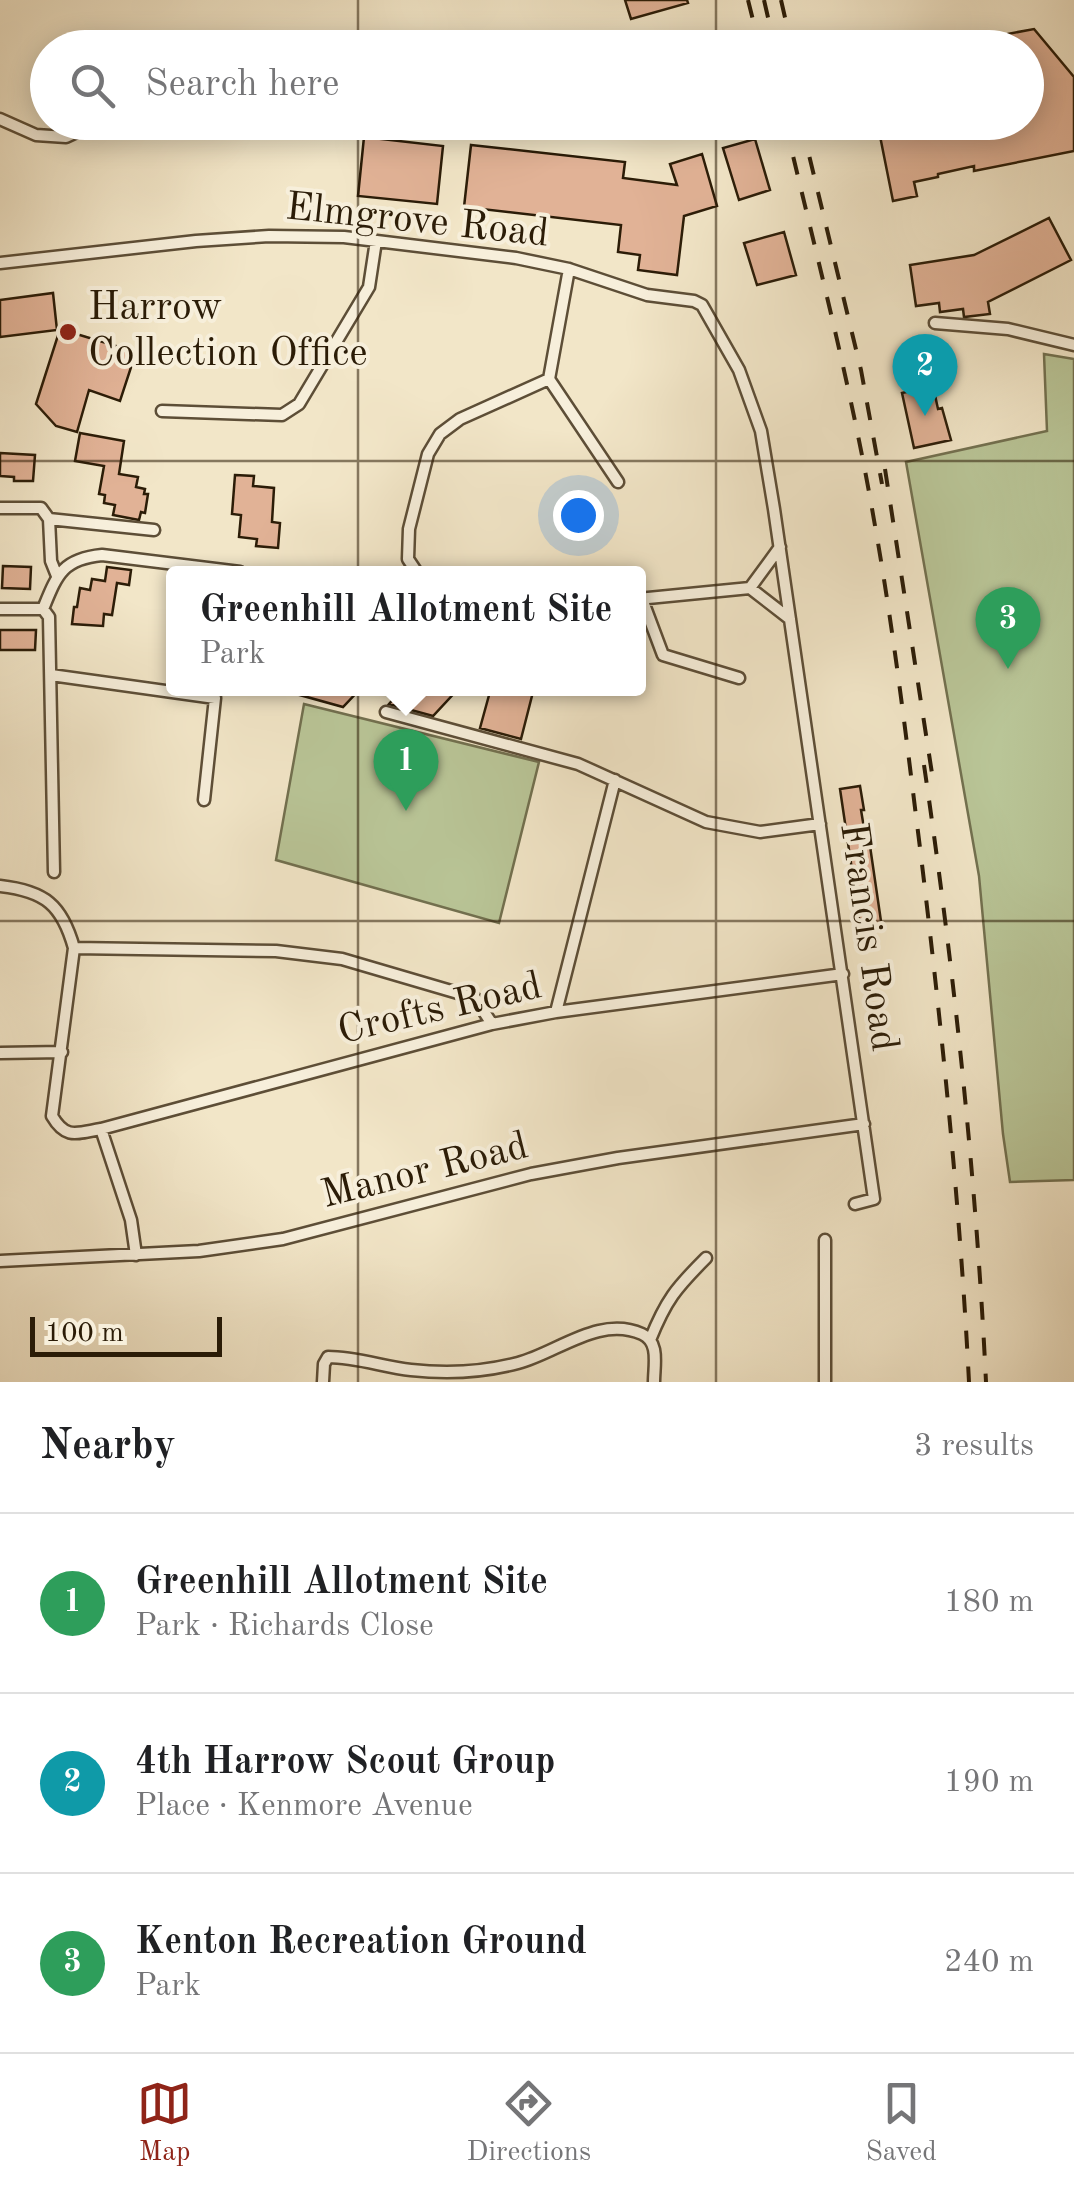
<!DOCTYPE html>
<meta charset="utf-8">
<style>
:root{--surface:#fff;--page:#f2f2f2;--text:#202124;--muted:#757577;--line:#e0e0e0;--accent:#8f2418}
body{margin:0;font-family:"Old Standard TT",serif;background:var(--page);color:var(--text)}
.scale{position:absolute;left:30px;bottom:25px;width:192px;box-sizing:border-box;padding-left:10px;border:5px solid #2b1c07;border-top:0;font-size:28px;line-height:35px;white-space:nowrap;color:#2b1c07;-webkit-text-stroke:8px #f7efdb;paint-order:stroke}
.you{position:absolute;left:578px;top:515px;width:35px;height:35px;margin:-25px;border:8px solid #fff;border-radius:50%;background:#1a73e8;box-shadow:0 0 0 15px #1a73e833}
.badge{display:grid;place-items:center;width:65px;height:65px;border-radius:50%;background:var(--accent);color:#fff;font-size:32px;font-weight:700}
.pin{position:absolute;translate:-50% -82px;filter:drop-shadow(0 2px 5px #0008)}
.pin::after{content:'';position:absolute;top:52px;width:35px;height:30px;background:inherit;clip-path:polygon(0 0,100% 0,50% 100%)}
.popup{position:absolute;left:166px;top:566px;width:480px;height:130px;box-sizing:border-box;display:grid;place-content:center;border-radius:10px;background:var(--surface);filter:drop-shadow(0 2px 8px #0005);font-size:32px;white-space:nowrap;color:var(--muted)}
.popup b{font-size:38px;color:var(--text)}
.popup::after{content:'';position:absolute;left:50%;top:100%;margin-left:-20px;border:20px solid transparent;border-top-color:var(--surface)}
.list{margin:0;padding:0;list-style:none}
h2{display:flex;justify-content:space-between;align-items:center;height:130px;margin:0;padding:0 40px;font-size:42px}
h2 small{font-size:32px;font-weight:400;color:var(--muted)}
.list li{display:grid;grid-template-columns:65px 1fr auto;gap:30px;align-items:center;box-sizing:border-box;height:180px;padding:0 40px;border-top:2px solid var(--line)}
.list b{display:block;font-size:38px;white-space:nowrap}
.list p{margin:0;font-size:32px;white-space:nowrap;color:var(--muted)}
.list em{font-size:32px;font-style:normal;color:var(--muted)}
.icon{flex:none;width:55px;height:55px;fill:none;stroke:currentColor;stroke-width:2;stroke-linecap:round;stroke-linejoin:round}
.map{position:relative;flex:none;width:1074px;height:1382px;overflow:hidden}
.search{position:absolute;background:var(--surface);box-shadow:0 5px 25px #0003;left:30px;right:30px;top:30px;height:110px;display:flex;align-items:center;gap:25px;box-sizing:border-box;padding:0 35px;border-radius:55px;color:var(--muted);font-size:38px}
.sheet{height:670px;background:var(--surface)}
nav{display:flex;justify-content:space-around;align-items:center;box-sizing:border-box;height:140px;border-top:2px solid var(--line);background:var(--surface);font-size:28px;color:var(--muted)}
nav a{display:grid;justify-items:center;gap:5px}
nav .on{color:var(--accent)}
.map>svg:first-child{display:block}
.green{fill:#b9c597;stroke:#72704f;stroke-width:2.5}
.building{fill:#e1b296;stroke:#2b1c07;stroke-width:2.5}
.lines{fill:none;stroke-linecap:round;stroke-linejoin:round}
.street-casing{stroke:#5d4e37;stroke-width:15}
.street{stroke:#f7efdb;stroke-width:10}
.rail{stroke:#2b1c07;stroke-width:4;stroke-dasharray:18 18;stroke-linecap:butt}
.grid{fill:none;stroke:#2b1c07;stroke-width:2.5;stroke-opacity:0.55}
.poi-dot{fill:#8f2418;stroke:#f7efdb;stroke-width:4}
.labels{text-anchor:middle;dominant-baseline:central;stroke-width:8;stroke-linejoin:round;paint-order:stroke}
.street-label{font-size:40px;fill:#2b1c07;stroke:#f7efdb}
.poi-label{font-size:40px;fill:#2b1c07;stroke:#f7efdb;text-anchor:start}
</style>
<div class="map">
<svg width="1074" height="1382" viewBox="0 0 1074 1382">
<rect width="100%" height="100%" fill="#f2e6c8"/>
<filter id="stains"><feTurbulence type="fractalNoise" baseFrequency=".002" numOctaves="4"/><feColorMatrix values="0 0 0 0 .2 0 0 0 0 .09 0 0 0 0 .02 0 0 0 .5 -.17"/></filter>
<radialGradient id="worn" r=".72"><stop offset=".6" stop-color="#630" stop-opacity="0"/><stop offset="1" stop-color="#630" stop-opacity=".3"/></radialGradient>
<path class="green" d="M 1044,354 L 1074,359 L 1074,1180 L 1010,1182 L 1003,1134 L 979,876 L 906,462 L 1047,431 Z
M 304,704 L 539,762 L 499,923 L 276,860 Z"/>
<path class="building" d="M 625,0 L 687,0 L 688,3 L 631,19 Z
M 1034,29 L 1074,77 L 1074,151 L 974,171 L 974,166 L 938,174 L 938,177 L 914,182 L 917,196 L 893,201 L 878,126 L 894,122 L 1026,122 L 1026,48 L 965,48 L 965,42 Z
M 364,137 L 443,146 L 437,204 L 358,196 Z
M 755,139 L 770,190 L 739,200 L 723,148 Z
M 471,145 L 625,162 L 623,178 L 677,185 L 670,164 L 702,154 L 717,206 L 684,216 L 677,275 L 638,270 L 640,255 L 618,252 L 621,225 L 464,207 Z
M 1049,218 L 1071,260 L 988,302 L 990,314 L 964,317 L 963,309 L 940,312 L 939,303 L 916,306 L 910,265 L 974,255 Z
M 784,232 L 796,275 L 757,285 L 744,243 Z
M 53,293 L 57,330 L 0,337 L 0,300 Z
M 60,329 L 136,352 L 120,401 L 89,390 L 77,432 L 56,426 L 36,404 Z
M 933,386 L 938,409 L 942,408 L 951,440 L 914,448 L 902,393 Z
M 80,433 L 124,441 L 119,474 L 138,477 L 136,487 L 145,489 L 144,494 L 148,494 L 145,513 L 141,512 L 139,520 L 113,515 L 115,505 L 104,503 L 105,495 L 99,494 L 104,466 L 75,461 Z
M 0,453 L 35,455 L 33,481 L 14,481 L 14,477 L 0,476 Z
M 235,475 L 254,476 L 253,486 L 274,488 L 272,522 L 280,523 L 278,548 L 256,546 L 257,539 L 239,537 L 241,515 L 232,514 Z
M 3,566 L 31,567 L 30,589 L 2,588 Z
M 107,567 L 131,570 L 129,585 L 117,583 L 112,615 L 104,614 L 103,626 L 72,624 L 74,607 L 77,607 L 80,588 L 90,590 L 92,579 L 105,581 Z
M 0,630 L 36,630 L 35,650 L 0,650 Z
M 290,688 L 361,688 L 343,707 L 289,692 Z
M 403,688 L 459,688 L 433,716 L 389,704 Z
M 491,688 L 534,688 L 521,739 L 480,728 Z
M 860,786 L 864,810 L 861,810 L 867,846 L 870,846 L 882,928 L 861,931 L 840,789 Z"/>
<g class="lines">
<defs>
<path id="street" d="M 0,119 L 36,135 L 66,137 L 98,122
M 0,263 L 196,241 L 269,236 L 344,237 L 516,258 L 569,269 L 647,295 L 694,301 L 702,305 L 739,370 L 761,431 L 774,509 L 874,1199 L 855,1204
M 935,323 L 1008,329 L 1074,345
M 549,379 L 618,482
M 162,411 L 282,415 L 299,404 L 369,287 L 376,241
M 1,508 L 41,508 L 49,519 L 51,561 L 57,576
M 49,519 L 154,530
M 418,574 L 408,559 L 409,529 L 428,454 L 440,434 L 460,419 L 549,379 L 569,269
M 750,588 L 790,619
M 638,599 L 750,588 L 780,547
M 642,599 L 663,655 L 739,678
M 0,609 L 43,609 L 49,617 L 54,872
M 43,609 C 57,575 62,559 102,555 L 240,572
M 51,675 L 215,698 L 204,800
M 386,712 L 578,764 L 706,822 L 760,832 L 820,824
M 0,886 C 45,891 62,905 74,948 L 52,1116 C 66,1140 77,1133 101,1129 L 492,1024 L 556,1012 L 843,974
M 74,948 L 276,951 L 342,959 L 475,998 L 492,1024
M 556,1012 L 615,780
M 0,1053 L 62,1052
M 101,1129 L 131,1220 L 136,1255
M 825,1240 L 825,1382
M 0,1261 L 199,1251 L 283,1239 L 531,1174 L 618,1158 L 864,1124
M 650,1340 C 666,1300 676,1288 706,1258
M 323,1382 L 324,1364 L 328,1357 C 356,1357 384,1367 411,1370 C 447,1374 484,1372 518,1363 C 557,1353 599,1315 642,1334 C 660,1342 654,1365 654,1382"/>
</defs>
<use href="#street" class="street-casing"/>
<use href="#street" class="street"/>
<path class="rail" d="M 748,0 L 760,48
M 764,0 L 775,48
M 781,0 L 792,48
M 785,122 C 816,254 851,386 874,520 C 894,632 907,744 921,856 C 942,1031 960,1206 969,1382
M 801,122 L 861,370 L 882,484
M 885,469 L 933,780
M 924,765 C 954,970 976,1176 986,1382"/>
</g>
<path class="grid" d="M 358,0 L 358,48M 716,0 L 716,48M 358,122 L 358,1382M 716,122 L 716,1382M 0,461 L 1074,461M 0,921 L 1074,921"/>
<circle class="poi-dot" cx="68" cy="332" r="10"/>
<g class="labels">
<g class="street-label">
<text transform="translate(417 222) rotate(6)">Elmgrove Road</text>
<text transform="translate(867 937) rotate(82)">Francis Road</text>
<text transform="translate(440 1010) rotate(-13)">Crofts Road</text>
<text transform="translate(425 1172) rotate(-14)">Manor Road</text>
</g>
<g class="poi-label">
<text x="88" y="309">Harrow<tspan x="88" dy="46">Collection Office</tspan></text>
</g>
</g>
<rect width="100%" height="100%" filter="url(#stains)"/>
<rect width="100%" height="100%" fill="url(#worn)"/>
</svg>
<div class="scale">100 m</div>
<div class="you"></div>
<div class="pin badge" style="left:406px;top:811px;background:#2e9e5b">1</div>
<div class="popup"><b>Greenhill Allotment Site</b>Park</div>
<div class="pin badge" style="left:925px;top:416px;background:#0f9aa8">2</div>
<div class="pin badge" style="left:1008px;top:669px;background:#2e9e5b">3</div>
<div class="search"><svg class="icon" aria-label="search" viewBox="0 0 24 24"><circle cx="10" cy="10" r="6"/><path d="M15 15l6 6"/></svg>Search here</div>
</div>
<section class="sheet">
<h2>Nearby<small>3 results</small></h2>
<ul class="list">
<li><span class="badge" style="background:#2e9e5b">1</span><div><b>Greenhill Allotment Site</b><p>Park · Richards Close</p></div><em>180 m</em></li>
<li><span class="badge" style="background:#0f9aa8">2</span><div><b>4th Harrow Scout Group</b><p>Place · Kenmore Avenue</p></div><em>190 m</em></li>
<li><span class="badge" style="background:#2e9e5b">3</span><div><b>Kenton Recreation Ground</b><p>Park</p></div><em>240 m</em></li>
</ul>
</section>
<nav>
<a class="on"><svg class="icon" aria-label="map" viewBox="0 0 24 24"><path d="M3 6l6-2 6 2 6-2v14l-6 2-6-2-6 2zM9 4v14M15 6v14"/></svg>Map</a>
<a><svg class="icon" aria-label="directions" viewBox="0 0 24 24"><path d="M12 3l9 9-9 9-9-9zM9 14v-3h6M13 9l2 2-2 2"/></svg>Directions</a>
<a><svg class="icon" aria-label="saved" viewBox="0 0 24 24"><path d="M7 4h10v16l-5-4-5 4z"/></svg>Saved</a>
</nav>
